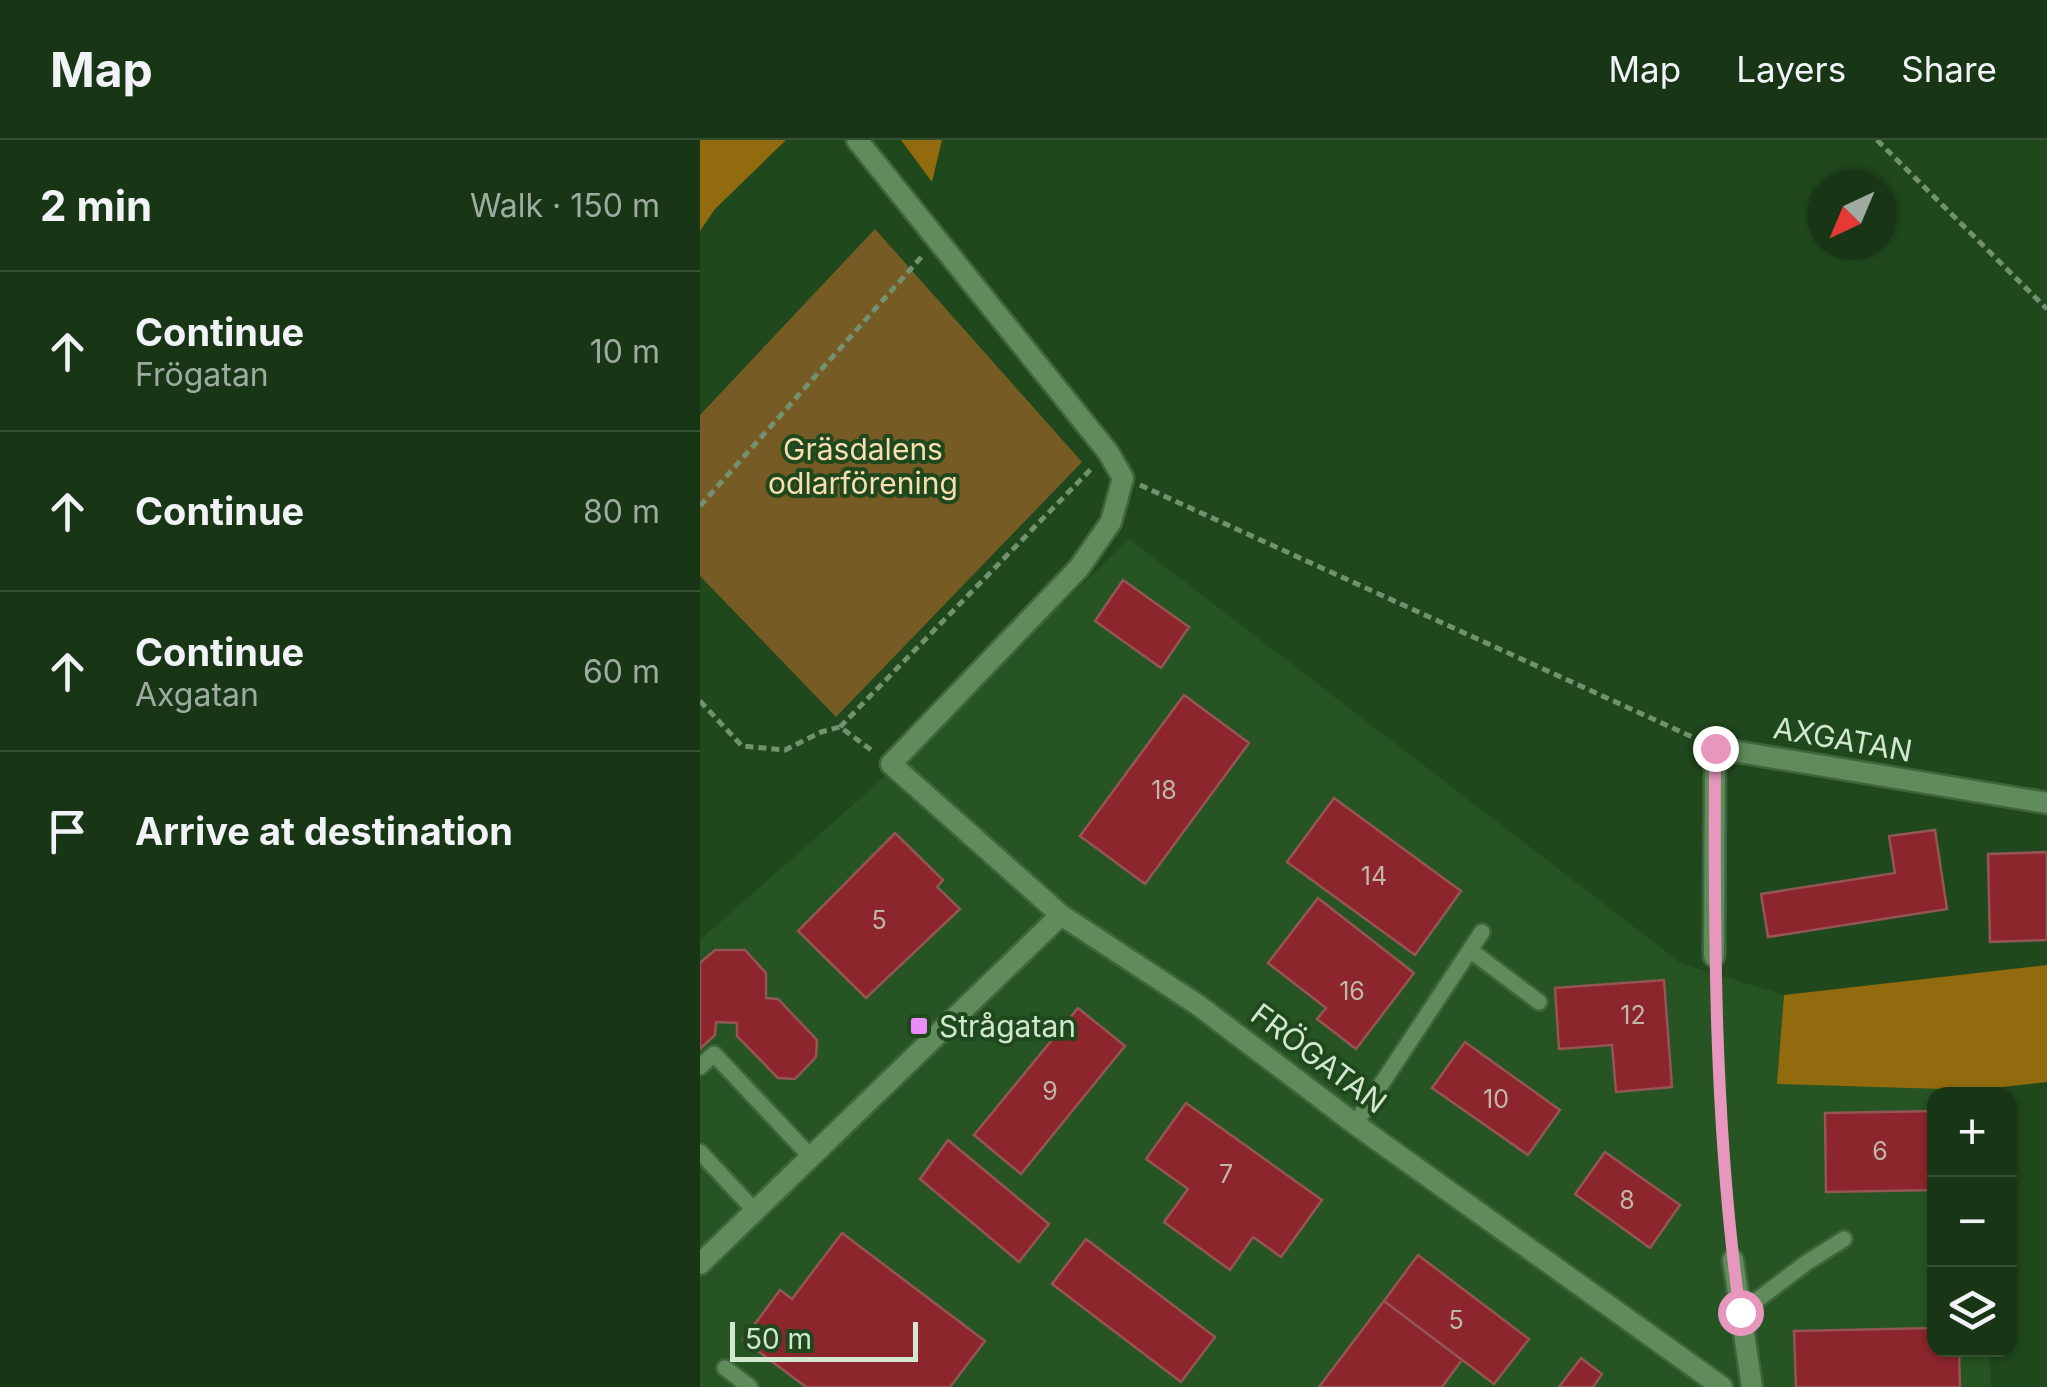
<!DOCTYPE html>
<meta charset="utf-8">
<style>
:root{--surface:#183616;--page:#213e1f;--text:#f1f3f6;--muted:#9faba1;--line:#365035}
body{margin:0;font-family:Inter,sans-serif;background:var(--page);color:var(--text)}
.controls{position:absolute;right:30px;bottom:30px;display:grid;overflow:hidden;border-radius:20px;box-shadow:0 2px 8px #0004}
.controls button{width:90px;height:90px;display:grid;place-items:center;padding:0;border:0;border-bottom:2px solid var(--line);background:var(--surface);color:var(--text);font:50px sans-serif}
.compass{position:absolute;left:1107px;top:30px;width:90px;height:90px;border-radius:50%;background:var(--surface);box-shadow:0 2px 8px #0004;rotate:224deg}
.scale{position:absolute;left:30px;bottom:25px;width:188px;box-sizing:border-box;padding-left:10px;border:5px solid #d1e7ce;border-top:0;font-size:28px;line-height:35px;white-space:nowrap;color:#d1e7ce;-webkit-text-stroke:8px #20481d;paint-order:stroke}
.stop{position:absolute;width:30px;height:30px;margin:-22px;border:8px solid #e797bd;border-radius:50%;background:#fff}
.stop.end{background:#e797bd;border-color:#fff;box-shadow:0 2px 10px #0008}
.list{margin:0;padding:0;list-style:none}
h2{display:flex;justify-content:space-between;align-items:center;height:130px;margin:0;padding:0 40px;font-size:42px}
h2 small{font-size:32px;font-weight:400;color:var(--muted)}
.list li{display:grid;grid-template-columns:65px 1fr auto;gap:30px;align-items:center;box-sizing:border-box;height:160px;padding:0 40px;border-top:2px solid var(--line)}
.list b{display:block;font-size:38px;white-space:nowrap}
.list p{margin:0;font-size:32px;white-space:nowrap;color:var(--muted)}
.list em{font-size:32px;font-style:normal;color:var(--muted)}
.icon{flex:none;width:55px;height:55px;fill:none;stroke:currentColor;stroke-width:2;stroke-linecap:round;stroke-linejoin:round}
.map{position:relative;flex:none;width:1347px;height:1247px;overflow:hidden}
header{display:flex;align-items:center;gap:60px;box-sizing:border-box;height:140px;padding:0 50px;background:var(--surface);border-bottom:2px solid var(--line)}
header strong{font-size:48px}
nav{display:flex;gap:55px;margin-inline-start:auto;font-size:35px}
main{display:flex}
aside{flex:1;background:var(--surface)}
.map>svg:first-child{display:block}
.built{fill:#275423}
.green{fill:#775b24}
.forest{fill:#926b0f}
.building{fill:#8c262c;stroke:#945654;stroke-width:2.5}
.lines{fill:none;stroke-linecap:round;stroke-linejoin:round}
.lane-casing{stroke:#40653d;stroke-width:20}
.street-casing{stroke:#40653d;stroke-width:25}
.path{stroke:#72926f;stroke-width:5;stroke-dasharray:8 5;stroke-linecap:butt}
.lane{stroke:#5f8c5a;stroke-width:15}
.street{stroke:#5f8c5a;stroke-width:20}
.route{stroke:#e797bd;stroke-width:12}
.poi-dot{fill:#ec8cfb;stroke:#20481d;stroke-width:4}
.labels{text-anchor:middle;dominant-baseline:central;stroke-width:8;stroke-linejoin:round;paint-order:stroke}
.number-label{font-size:25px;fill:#c0b7a6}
.park-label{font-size:30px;fill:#f8deb0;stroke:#20481d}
.street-label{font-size:30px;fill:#d1e7ce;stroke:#20481d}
.poi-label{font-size:30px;fill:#d1e7ce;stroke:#20481d;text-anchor:start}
</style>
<header>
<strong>Map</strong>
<nav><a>Map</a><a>Layers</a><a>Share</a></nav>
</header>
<main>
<aside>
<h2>2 min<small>Walk · 150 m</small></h2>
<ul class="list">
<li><svg class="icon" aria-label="ahead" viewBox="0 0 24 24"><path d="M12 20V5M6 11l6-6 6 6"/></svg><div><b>Continue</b><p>Frögatan</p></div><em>10 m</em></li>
<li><svg class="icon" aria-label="ahead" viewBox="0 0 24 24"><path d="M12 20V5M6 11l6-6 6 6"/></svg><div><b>Continue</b></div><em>80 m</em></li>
<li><svg class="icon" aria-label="ahead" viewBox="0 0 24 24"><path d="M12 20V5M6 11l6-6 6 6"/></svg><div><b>Continue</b><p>Axgatan</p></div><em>60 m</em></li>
<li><svg class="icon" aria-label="arrive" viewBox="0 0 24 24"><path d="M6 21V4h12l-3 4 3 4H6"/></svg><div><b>Arrive at destination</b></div></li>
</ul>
</aside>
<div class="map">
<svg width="1347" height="1247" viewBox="0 0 1347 1247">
<rect width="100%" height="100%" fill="#20481d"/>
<path class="built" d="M 429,399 L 982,824 L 1084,855 L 1078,944 L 1275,950 L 1275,954 L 1234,954 L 1234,1210 L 1289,1210 L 1291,1247 L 0,1247 L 0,800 L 172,648 Z"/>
<path class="green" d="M 175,89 L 382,322 L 136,577 L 0,436 L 0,275 Z"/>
<path class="forest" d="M 0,0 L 86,0 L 15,69 L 0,91 Z
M 201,0 L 242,0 L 232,42 Z
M 1347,825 L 1347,942 L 1275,950 L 1077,944 L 1084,855 Z"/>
<path class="building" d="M 423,440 L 489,487 L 461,528 L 395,481 Z
M 484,555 L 549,603 L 445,744 L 380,696 Z
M 634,658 L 761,751 L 715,815 L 587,722 Z
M 1235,690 L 1247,769 L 1068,797 L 1061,754 L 1195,733 L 1189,696 Z
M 195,693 L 243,740 L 237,747 L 260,769 L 166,858 L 98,791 Z
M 1347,712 L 1347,800 L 1290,802 L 1288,714 Z
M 618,758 L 714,833 L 656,909 L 617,879 L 626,868 L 568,823 Z
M 15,810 L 45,810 L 66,833 L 66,858 L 78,859 L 117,900 L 116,917 L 95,939 L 78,938 L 37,896 L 37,883 L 16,882 L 15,895 L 0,909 L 0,823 Z
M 964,840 L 972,947 L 916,952 L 912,905 L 859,909 L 855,848 Z
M 378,868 L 425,906 L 321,1034 L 274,995 Z
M 765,902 L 860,970 L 828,1015 L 732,948 Z
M 486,963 L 622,1060 L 581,1117 L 553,1097 L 530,1130 L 464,1082 L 488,1049 L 446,1019 Z
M 1234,971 L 1234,1050 L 1126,1052 L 1125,973 Z
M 248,1000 L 349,1084 L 319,1122 L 220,1039 Z
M 905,1012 L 980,1065 L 950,1108 L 875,1054 Z
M 142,1093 L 285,1201 L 250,1247 L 106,1247 L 43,1200 L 80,1150 L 92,1159 Z
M 386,1099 L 515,1197 L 481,1242 L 352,1144 Z
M 718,1115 L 829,1199 L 794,1244 L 684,1161 Z
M 684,1161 L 762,1220 L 742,1247 L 619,1247 Z
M 1234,1188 L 1234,1210 L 1259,1210 L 1260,1247 L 1096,1247 L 1094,1191 Z
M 881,1218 L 902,1234 L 893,1247 L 859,1247 Z"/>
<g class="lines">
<defs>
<path id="lane" d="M 770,810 L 839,862
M 0,927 L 14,914 L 111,1017
M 655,984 L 782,792
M 0,1012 L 55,1071
M 1040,1173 L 1106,1123 L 1144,1099
M 25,1228 L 50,1247"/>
<path id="street" d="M 157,0 L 408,312 L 423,338 L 411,382 L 379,428 L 191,624 L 361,775 L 498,865 L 655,984 L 1022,1247
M 1014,816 L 1015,608 L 1347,663
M 1033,1120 L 1052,1247
M 0,1124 L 361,775"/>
</defs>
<use href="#lane" class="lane-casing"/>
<use href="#street" class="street-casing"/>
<path class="path" d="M 1177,0 L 1347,169
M 440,345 L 999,600
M 0,366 L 224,114
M 0,561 L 42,606 L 85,610 L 121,592 L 140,587 L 174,612
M 140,587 L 392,328
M 1015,834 L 1019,983 L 1031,1103"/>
<use href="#lane" class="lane"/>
<use href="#street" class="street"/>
</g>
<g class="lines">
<path class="route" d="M 1015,608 C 1014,797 1014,985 1040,1172"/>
</g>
<rect class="poi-dot" x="209" y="876" width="20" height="20" rx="5"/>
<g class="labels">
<g class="number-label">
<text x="464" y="650">18</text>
<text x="674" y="736">14</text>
<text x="179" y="780">5</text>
<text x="652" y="851">16</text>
<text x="933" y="875">12</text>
<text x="350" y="951">9</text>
<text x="796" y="959">10</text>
<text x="1180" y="1011">6</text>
<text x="526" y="1034">7</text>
<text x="927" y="1060">8</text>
<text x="756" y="1180">5</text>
</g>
<g class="park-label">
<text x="163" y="309">Gräsdalens<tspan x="163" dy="34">odlarförening</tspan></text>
</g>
<g class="street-label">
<text transform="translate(1143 599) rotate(10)">AXGATAN</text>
<text transform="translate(619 918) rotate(37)">FRÖGATAN</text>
</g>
<g class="poi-label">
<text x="239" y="886">Strågatan</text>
</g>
</g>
</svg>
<div class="controls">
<button>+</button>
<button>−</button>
<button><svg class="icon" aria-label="layers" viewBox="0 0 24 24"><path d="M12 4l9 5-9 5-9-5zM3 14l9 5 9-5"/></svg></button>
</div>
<svg class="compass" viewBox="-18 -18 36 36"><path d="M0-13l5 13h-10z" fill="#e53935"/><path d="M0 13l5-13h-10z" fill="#9faba1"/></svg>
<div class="scale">50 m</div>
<div class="stop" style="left:1040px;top:1172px"></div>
<div class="stop end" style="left:1015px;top:608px"></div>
</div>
</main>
